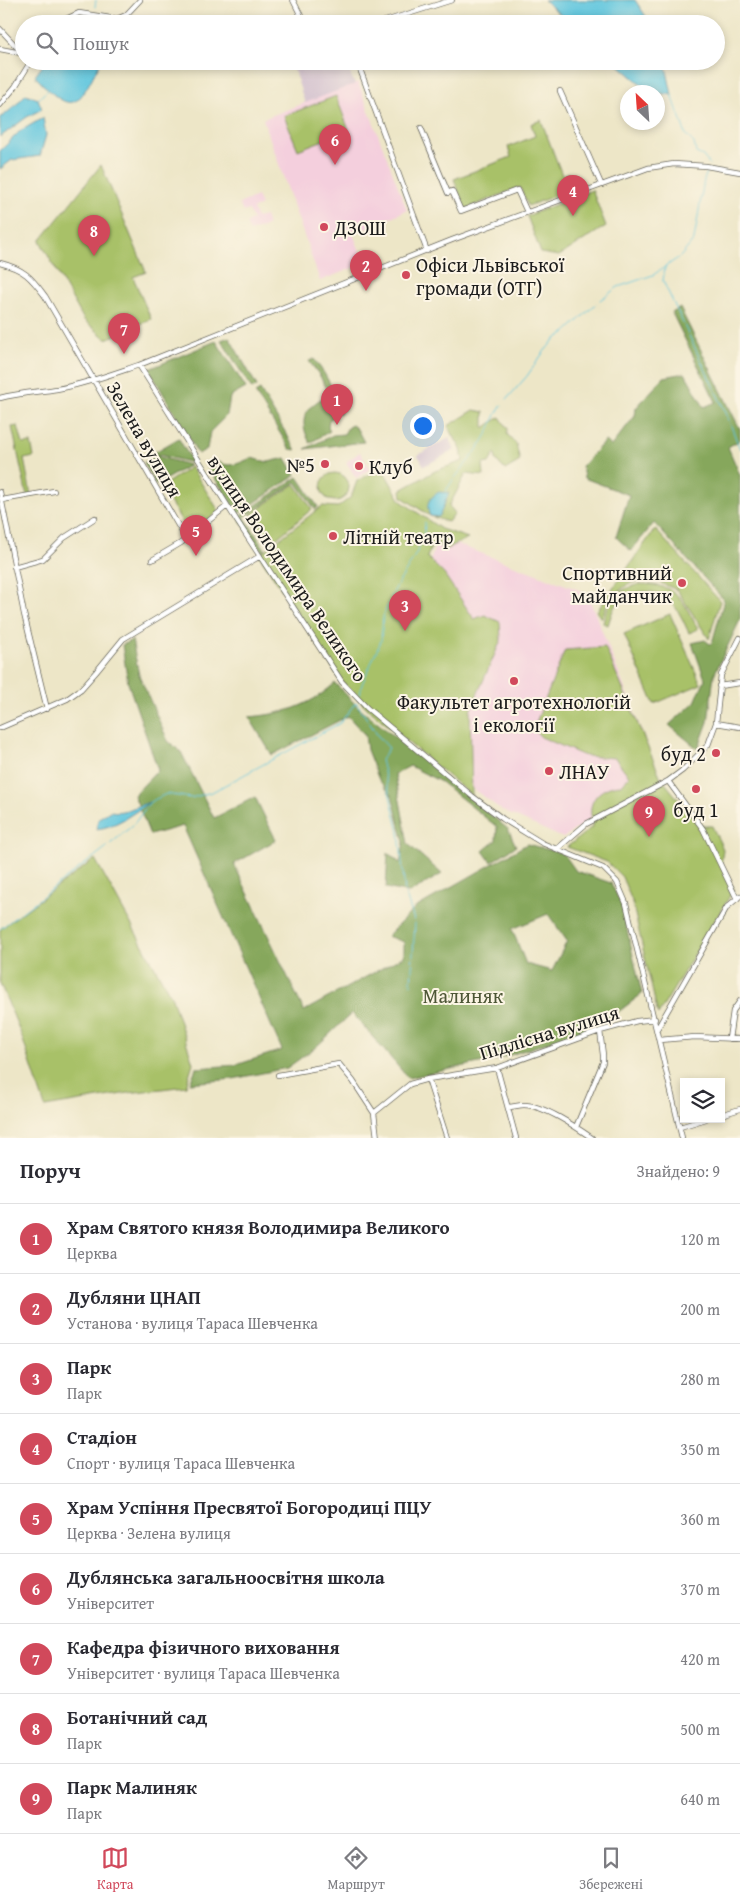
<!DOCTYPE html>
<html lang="uk">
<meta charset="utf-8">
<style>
:root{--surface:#fff;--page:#f7f7f7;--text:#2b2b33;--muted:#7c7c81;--line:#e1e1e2;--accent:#d1495b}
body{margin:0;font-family:"Gentium Book Plus",serif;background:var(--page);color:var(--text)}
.controls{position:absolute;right:15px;bottom:15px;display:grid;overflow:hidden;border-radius:0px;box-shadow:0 2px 8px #0003}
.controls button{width:45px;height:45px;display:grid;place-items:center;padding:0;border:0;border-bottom:1px solid var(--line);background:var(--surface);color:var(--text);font:25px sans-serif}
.compass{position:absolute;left:620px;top:85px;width:45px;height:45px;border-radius:50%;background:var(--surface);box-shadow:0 2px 8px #0003;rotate:335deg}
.you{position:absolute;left:422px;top:425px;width:18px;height:18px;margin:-12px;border:4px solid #fff;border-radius:50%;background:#1a73e8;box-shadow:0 0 0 8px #1a73e833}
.badge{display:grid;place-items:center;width:32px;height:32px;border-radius:50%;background:var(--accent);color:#fff;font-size:16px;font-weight:700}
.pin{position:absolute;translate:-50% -41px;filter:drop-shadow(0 1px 2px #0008)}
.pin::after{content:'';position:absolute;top:26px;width:18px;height:15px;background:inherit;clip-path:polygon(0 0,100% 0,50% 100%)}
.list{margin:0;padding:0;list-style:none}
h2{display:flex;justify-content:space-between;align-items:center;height:65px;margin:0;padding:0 20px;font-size:21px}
h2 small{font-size:16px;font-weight:400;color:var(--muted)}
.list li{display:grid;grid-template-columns:32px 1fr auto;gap:15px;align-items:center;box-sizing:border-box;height:70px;padding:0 20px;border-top:1px solid var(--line)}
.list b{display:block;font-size:19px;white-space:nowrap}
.list p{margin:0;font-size:16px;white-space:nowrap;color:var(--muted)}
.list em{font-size:16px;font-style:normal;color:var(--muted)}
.icon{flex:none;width:28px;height:28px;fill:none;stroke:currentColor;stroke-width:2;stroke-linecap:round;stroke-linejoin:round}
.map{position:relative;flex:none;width:740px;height:1138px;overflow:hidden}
.search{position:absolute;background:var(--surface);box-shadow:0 2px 8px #0003;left:15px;right:15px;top:15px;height:55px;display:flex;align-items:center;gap:12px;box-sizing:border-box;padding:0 18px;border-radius:28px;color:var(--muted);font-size:19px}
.sheet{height:695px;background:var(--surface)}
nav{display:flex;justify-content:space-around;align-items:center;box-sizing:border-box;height:70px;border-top:1px solid var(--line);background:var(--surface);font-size:14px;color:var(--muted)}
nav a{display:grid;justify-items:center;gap:2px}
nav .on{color:var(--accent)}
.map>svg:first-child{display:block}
.built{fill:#f4cfdd}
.industrial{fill:#d0bdcd}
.green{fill:#a8c167;stroke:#626e42}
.forest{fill:#86a75c;stroke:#51623c;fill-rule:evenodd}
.water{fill:#61c6de;stroke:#3e717d}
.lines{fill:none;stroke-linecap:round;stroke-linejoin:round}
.stream{stroke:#61c6de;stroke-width:1}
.street-casing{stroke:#656358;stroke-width:6}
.street{stroke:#fff;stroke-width:4.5}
.poi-dot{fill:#d1495b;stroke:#fcf5e5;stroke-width:2}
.labels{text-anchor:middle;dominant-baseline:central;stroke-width:4;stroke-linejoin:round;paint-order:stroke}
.poi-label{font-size:20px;fill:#1c1c1c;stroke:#fcf5e5;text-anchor:start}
.street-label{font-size:20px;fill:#1c1c1c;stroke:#fcf5e5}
.park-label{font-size:20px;fill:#4d5636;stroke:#fcf5e5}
</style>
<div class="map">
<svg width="740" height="1138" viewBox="0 0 740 1138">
<rect width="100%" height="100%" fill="#fcf5e5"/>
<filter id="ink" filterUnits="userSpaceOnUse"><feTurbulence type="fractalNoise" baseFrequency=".02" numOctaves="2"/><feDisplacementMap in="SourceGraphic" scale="10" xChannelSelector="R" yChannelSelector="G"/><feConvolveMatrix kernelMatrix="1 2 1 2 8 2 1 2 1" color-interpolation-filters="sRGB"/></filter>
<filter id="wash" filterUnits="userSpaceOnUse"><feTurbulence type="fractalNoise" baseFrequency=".0096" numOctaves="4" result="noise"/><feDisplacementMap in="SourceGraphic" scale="20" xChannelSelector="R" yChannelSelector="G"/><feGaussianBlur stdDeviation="1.12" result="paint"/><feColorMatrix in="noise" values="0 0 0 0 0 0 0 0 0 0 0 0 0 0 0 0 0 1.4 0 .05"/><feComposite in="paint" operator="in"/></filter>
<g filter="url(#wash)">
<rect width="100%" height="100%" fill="#ede6c7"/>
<path class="built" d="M 358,82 L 407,210 L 353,234 L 365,263 L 320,281 L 263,119 Z
M 257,196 L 261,205 L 253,209 L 257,218 L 265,216 L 268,225 L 250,232 L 246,223 L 253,220 L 249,210 L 243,212 L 239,204 Z
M 360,452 L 370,469 L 356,478 L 346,462 Z
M 438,537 L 587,593 L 661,780 L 601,812 L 563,838 L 503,811 L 472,788 L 468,709 L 414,611 Z"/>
<path class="industrial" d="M 291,61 L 344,61 L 355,84 L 305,103 Z
M 449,438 L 455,450 L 424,466 L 418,455 Z"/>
<path class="green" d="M 336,96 L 349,130 L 298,150 L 284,116 Z
M 541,120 L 562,175 L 569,173 L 575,188 L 528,206 L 520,187 L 465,209 L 454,179 L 511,157 L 508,147 L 535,136 L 531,124 Z
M 101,165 L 146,272 L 133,277 L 151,319 L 106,339 L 84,320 L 40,241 Z
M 592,190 L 606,226 L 559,256 L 541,253 L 527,216 Z
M 474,410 L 484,412 L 484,428 L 500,417 L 508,429 L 507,434 L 516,444 L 520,461 L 505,470 L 496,460 L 495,453 L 489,463 L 483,464 L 484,476 L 466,474 L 449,506 L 455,513 L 448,522 L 430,516 L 402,497 L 401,490 L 435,471 L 463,461 L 461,449 L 448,426 Z
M 18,426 L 23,444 L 31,443 L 34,457 L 24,459 L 31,495 L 27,496 L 12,427 Z
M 191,467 L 219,511 L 194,530 L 191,525 L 186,528 L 161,487 Z
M 382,468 L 401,501 L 441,529 L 468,538 L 443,551 L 435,539 L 427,557 L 444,574 L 474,619 L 485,615 L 500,622 L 501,640 L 470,711 L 472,796 L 367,708 L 342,682 L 259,555 L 322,506 L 338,507 L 351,497 L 357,481 Z
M321 487a14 14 0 1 1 28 0a14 14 0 1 1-28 0Z
M 295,484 L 312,509 L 271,543 L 251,514 Z
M 655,529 L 720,601 L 709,639 L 677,590 L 656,581 L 639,581 L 628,584 L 609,599 L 602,618 L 597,611 Z
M 640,584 C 679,585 681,598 698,629 L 689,633 C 684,623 679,610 671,602 C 656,586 628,589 615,606 C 612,611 610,619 608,625 L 603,623 C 609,599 616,590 640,584 Z
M 670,614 L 701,684 L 654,704 L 624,634 Z
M 605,647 L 661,778 L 700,826 L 712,826 L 723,849 L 721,865 L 734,889 L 658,1015 L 632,901 L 622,877 L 607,862 L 567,847 L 592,827 C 592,821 590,813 591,807 C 594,792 609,785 622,785 L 629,776 L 615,758 L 585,756 L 541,737 L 536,732 L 535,725 L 565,650 Z
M 95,859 L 172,998 L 193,1063 L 186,1086 L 128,1093 L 45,1107 L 21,1034 L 0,983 L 0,929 Z"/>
<path class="forest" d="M 680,308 L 740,429 L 740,440 L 728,447 L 740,475 L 740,620 L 714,675 L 708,722 L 698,749 L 669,725 L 695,702 L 705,679 L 692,643 L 705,640 L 710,644 L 712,643 L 724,600 L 654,523 L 631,551 L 616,537 L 629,495 L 584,478 L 582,466 L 605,441 L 611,446 L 635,416 L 636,408 L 664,377 L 685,373 L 704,407 L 716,402 L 672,313 Z
M 229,337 L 257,386 L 252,389 L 221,340 Z
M 216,341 L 246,388 L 230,397 L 227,415 L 210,432 L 207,449 L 198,454 L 149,369 Z
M 314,359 L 324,373 L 344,409 L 339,414 L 320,376 L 309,361 Z
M 260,390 L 296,450 L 290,449 L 255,393 Z
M 326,396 L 335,416 L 329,420 L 328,428 L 330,431 L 310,443 C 298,420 304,408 326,396 Z
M 352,425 L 357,429 L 364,442 L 305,449 L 333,435 L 344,434 L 348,427 Z
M 179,438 L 179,439 L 193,463 L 155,454 L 155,452 Z
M 156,456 L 190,465 L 156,485 L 144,463 Z
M 251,458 L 268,462 L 286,458 L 296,475 L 238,514 L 205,463 L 212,459 C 229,468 233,466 251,458 Z
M 298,477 L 318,507 L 315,509 L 296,482 L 244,517 L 265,549 L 262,552 L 238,517 Z
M 132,640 L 139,675 L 168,741 L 181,752 L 214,818 L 255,797 L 276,840 L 234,864 L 304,1011 L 404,956 L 404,942 L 387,936 L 415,908 L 527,844 L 564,854 L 576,871 L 611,883 L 621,904 L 642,994 L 601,1025 L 498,1059 L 408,1078 L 352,1013 L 316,1047 L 287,1068 L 233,1079 L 190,1083 L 196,1068 L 236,1065 L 282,1050 L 183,826 L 150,835 L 134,795 L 158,770 L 128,683 L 122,645 ZM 548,914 L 567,941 L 552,971 L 526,964 L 512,929 Z
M 335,683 L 358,707 L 508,829 L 516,846 L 491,862 L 483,851 L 496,840 L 497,827 L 441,782 L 410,766 L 395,774 L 408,844 L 442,874 L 409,893 L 386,888 L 388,853 L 400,863 L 404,842 L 392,796 L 379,780 L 367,750 L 365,735 L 348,716 L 272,755 L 249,717 C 282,714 309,707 335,683 Z"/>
<path class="water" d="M 544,0 L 635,0 L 651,24 L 571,24 Z
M 46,61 L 101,61 C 78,105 75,120 35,76 Z
M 614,61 L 665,61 L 672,95 L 650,92 Z
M 26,94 L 38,99 L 42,109 L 27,117 L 0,137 L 0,118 L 13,108 Z
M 43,118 L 46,135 L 40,156 L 12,160 L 0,169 L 0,151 L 20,131 Z
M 439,492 L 449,493 L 439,517 L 430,516 C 425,504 429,498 439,492 Z
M 150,802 C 133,813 117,827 96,829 L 99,818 L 110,811 C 124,814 136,806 150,802 Z"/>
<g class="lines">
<path class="stream" d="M 95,7 L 96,0
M 672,95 L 686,135 L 694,143 L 696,153 L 703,156 L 709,164
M 38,99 L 48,90
M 665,267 L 663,281 L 726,413 L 740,449
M 600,300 L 618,287 L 653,275 L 681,256 L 694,240 L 704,180 L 707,172
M 507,399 L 527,376 L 543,353 L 554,340 L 566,332 L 596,304
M 445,492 C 455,475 470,461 481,444 C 490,432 493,417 502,405
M 391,597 C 402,573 425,549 425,522
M 360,695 L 362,684 L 381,641 L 383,617 L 389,602
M 0,929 L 103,850 L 133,825 L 150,802 L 166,794 L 191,798 L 212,792 L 340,723 L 356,702 L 378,736 L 389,748 L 381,760 L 399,832 L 405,892 L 415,923 L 411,984"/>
</g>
</g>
<g filter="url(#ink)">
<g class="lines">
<defs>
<path id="street" d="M 293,0 L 305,24
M 60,24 L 64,20 L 79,13 L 117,19 L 126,15 L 140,0
M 376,24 L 452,0
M 0,29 L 24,55
M 0,49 L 21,53
M 357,61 L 427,251
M 560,91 L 601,184
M 0,105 L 15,87 L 31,61
M 421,128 L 448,193 L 452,191 L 461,211 L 517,190 L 527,212
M 0,263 C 24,269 31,277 45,296 L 186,539
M 139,365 L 237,521 L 342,682 L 367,708 L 472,796 L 503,819 L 542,843 L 603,868 L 617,882 L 626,903 L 682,1138
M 0,398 C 19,393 38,392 57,389 C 85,384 112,374 139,365 L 452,240 L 648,168 L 674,164 L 706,166 L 740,172
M 0,492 L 24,614 L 47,709
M 2,500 L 54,491
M 152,560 L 181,543 L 227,506
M 14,567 L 43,559 L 64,538 L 95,518
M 719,686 L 740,683
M 716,723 L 740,727
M 0,728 L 67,699 L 81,689 L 96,672 L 123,639 L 260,556
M 668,781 L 703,829 L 737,899
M 557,849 L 586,824 L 668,781 L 683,770 L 708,745 L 716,723 L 721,675 L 740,638
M 657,1029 L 727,907 L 740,896
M 729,1039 L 733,1011 L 740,1001
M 659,1040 L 695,1037 L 740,1039
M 497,1068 L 516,1138
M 278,1075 L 339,1064 L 353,1081 L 374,1113 L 377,1138
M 428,1079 L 447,1138
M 508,1107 C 513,1107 519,1105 524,1105 C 544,1105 576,1127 592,1138
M 374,1113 L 410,1084 L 428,1079 L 497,1068 L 600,1031 L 637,1021 L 655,1019
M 721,1115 L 740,1109
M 576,1127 L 603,1062 L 603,1055 L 600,1031
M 680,1127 L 706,1119"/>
</defs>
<use href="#street" class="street-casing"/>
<use href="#street" class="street"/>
</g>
</g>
<g class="poi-dot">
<circle cx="324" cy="227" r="5"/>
<circle cx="406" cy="275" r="5"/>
<circle cx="325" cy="464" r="5"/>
<circle cx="359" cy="466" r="5"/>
<circle cx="333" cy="536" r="5"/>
<circle cx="682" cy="583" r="5"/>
<circle cx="514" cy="681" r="5"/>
<circle cx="716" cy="753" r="5"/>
<circle cx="549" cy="771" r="5"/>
<circle cx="696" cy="789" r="5"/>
</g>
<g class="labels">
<g class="poi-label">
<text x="334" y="227">ДЗОШ</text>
<text x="416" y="264">Офіси Львівської<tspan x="416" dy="23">громади (ОТГ)</tspan></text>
<text x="315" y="464" text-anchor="end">№5</text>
<text x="369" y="466">Клуб</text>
<text x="343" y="536">Літній театр</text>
<text x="672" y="572" text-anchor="end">Спортивний<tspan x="672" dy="23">майданчик</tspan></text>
<text x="514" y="701" text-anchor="middle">Факультет агротехнологій<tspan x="514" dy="23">і екології</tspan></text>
<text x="706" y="753" text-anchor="end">буд 2</text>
<text x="559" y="771">ЛНАУ</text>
<text x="696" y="809" text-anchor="middle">буд 1</text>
</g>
<g class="street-label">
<text transform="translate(145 439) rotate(60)">Зелена вулиця</text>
<text transform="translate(288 568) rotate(56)">вулиця Володимира Великого</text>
<text transform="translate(549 1032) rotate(-17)">Підлісна вулиця</text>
</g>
<g class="park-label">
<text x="463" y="995">Малиняк</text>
</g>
</g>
</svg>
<div class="controls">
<button><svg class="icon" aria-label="layers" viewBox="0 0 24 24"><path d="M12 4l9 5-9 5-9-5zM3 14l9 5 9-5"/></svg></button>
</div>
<svg class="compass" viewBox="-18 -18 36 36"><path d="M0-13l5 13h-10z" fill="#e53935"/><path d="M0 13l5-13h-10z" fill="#7c7c81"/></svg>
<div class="you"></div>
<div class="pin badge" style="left:337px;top:425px">1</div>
<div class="pin badge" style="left:366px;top:291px">2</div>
<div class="pin badge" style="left:405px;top:631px">3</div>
<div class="pin badge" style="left:573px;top:216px">4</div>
<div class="pin badge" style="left:196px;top:556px">5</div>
<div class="pin badge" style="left:335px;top:165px">6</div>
<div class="pin badge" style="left:124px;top:354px">7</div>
<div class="pin badge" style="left:94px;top:256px">8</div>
<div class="pin badge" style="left:649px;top:837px">9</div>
<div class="search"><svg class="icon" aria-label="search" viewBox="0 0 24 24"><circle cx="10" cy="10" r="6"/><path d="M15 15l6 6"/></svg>Пошук</div>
</div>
<section class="sheet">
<h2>Поруч<small>Знайдено: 9</small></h2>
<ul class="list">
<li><span class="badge">1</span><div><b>Храм Святого князя Володимира Великого</b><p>Церква</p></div><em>120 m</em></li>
<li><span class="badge">2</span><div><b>Дубляни ЦНАП</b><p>Установа · вулиця Тараса Шевченка</p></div><em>200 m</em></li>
<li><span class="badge">3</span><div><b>Парк</b><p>Парк</p></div><em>280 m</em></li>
<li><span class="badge">4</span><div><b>Стадіон</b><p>Спорт · вулиця Тараса Шевченка</p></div><em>350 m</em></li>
<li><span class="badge">5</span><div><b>Храм Успіння Пресвятої Богородиці ПЦУ</b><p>Церква · Зелена вулиця</p></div><em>360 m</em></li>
<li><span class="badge">6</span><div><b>Дублянська загальноосвітня школа</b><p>Університет</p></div><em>370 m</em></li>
<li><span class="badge">7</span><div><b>Кафедра фізичного виховання</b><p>Університет · вулиця Тараса Шевченка</p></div><em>420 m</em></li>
<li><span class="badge">8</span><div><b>Ботанічний сад</b><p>Парк</p></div><em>500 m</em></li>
<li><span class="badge">9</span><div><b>Парк Малиняк</b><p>Парк</p></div><em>640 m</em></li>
</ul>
</section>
<nav>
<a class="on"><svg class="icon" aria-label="map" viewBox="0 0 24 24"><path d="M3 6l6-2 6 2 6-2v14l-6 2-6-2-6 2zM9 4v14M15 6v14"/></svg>Карта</a>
<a><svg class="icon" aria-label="directions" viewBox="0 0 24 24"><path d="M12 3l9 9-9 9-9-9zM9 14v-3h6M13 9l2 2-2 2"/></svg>Маршрут</a>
<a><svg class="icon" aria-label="saved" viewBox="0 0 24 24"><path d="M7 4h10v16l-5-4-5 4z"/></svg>Збережені</a>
</nav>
